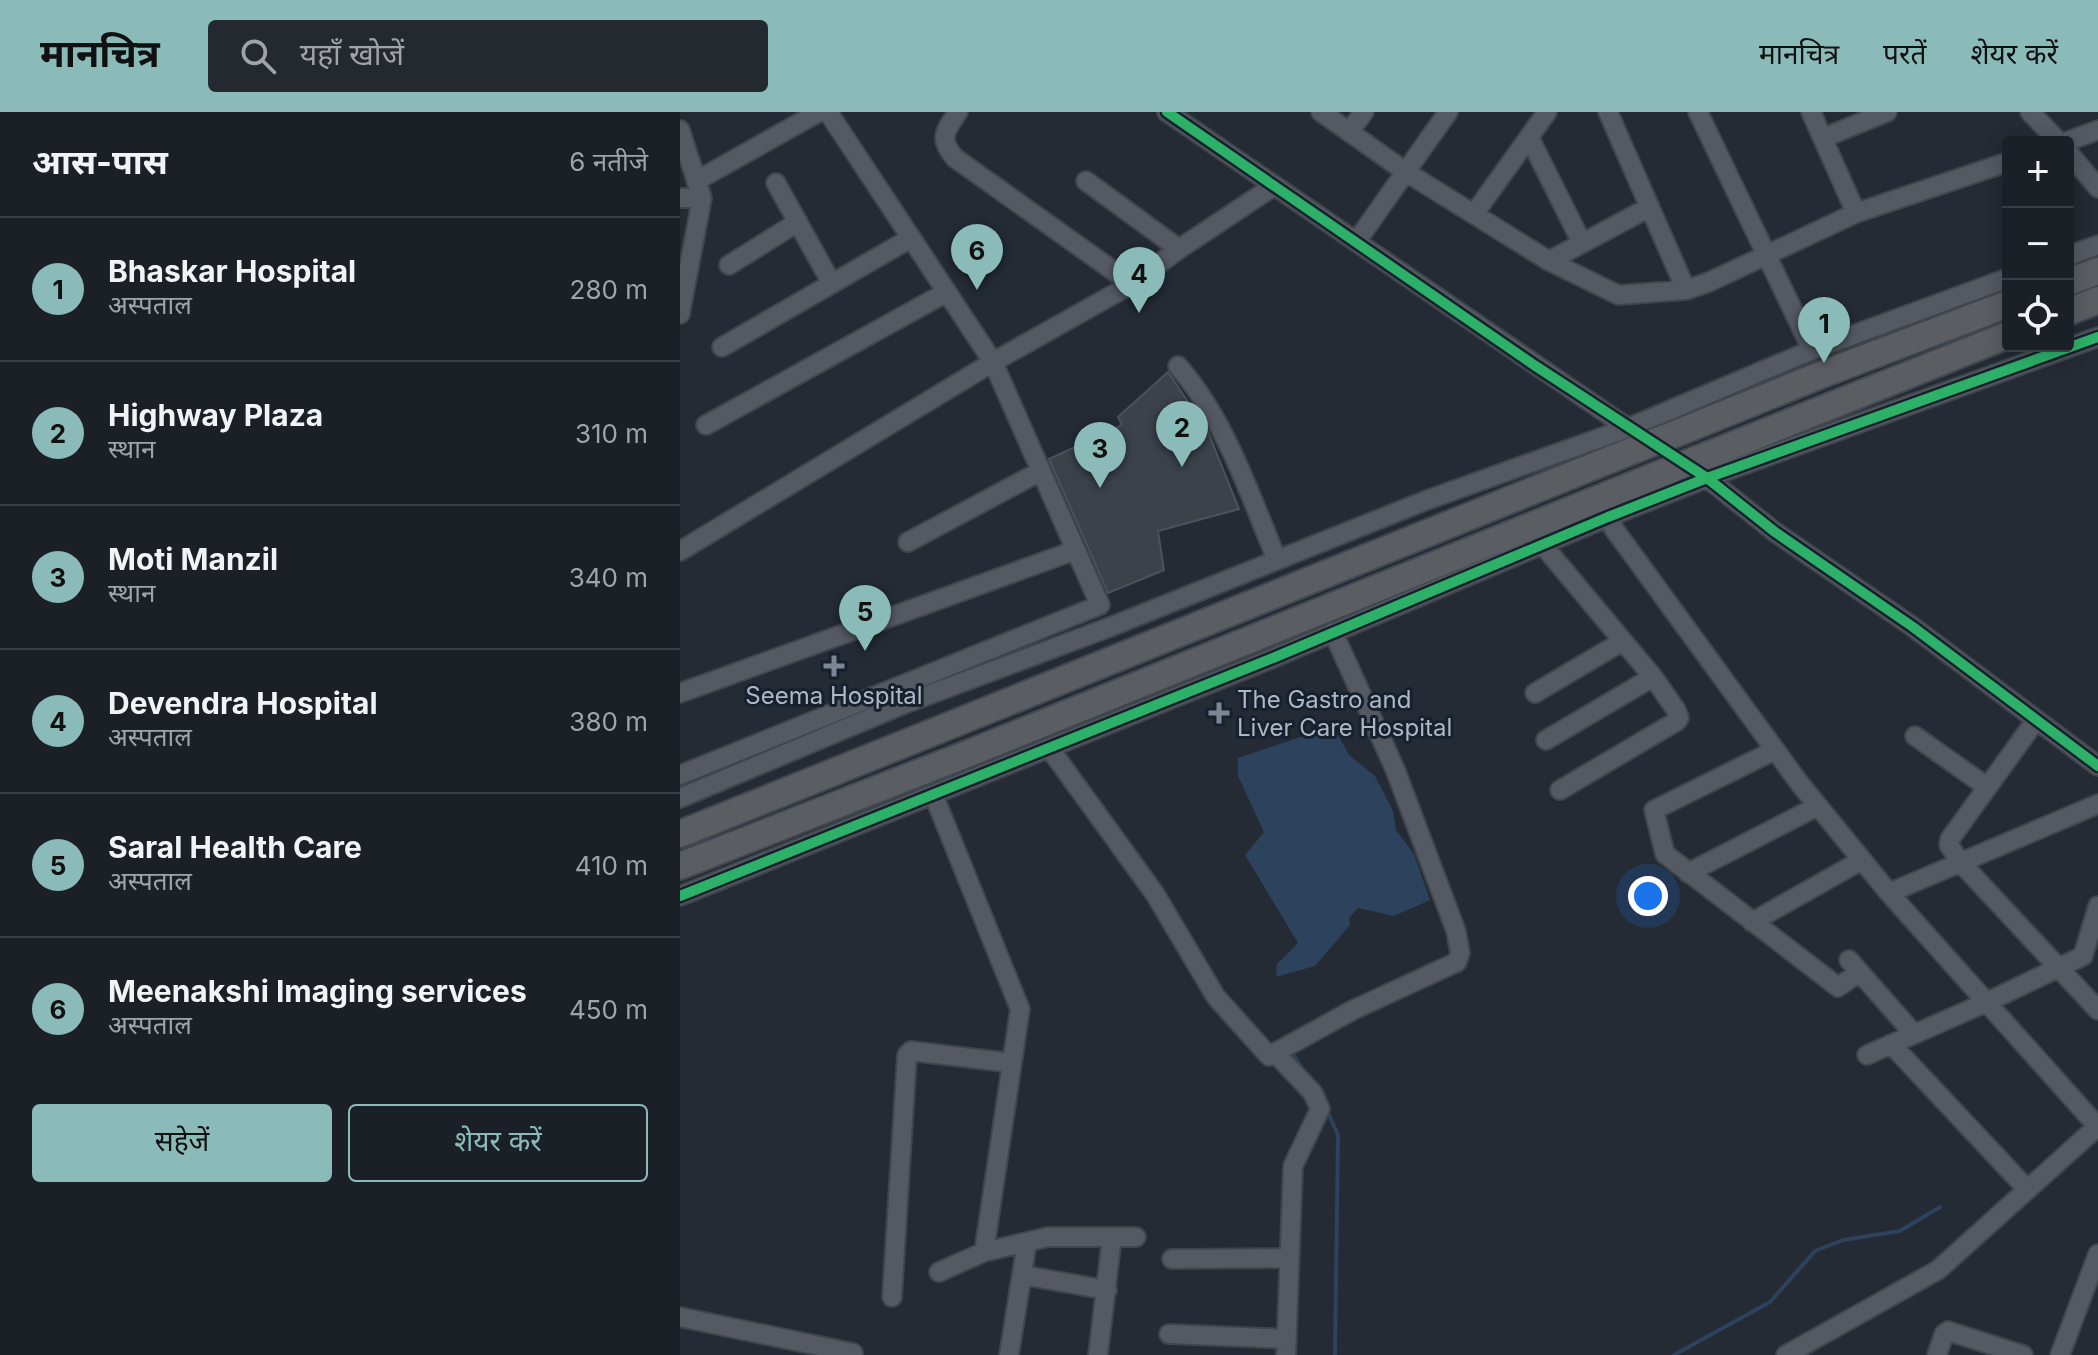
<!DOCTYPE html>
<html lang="hi">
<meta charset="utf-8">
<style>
:root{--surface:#1b2027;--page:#24282f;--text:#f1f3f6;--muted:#a0a3a7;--line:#393e44;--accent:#8bbbb9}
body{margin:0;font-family:Inter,"Noto Sans Devanagari",sans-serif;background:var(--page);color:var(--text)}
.controls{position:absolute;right:24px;top:24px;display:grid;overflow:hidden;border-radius:8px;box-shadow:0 4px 20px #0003}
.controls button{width:72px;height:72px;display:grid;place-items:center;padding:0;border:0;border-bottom:2px solid var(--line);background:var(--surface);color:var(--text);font:40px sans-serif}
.you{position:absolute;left:968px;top:784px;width:28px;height:28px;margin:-20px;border:6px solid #fff;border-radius:50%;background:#1a73e8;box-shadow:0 0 0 12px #1a73e833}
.badge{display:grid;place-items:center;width:52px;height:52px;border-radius:50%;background:var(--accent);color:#111;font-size:26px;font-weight:700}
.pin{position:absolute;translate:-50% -66px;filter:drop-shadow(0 2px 4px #0008)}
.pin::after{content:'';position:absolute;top:42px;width:28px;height:24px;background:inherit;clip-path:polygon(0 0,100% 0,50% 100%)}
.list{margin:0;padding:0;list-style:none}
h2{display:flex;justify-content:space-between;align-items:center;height:104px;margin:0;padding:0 32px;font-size:34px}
h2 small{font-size:26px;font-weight:400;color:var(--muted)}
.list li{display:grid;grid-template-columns:52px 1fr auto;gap:24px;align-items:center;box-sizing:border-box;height:144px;padding:0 32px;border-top:2px solid var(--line)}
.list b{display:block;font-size:30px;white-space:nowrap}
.list p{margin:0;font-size:26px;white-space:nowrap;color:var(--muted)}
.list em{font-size:26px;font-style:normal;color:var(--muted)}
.actions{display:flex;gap:16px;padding:24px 32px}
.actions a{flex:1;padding:18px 0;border:2px solid var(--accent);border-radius:8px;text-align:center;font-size:28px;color:var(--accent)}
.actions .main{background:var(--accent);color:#111}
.icon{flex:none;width:44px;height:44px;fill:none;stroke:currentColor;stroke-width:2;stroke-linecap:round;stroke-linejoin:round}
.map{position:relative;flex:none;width:1418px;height:1243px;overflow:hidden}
header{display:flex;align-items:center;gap:48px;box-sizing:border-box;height:112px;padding:0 40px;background:var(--accent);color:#111}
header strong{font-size:38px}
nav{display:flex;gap:44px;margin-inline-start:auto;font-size:28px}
.search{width:560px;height:72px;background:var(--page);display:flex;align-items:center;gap:20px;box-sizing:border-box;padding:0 28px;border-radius:8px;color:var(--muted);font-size:30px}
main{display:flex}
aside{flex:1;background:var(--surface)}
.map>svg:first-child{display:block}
.water{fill:#2c425d}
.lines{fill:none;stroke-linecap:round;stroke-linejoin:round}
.stream{stroke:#2c425d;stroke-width:4}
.building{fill:#3c424a;stroke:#4b525c;stroke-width:2}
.minor-casing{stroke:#40454c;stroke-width:22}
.highway-casing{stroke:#404750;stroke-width:30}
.minor{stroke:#545962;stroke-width:18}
.highway{stroke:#5a5d61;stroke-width:26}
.highway-bridge-casing{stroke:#404750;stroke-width:30;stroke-linecap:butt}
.highway-bridge{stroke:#5a5d61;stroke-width:26}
.cycleway-casing{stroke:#17212e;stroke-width:15}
.cycleway{stroke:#2db169;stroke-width:10}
.poi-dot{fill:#7c8694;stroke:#17212e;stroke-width:3}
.labels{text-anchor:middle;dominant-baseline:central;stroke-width:6;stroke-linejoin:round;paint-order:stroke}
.poi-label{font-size:24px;fill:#acb7c7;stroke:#17212e}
</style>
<header>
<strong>मानचित्र</strong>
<div class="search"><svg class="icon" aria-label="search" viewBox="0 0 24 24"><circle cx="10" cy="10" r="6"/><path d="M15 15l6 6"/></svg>यहाँ खोजें</div>
<nav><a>मानचित्र</a><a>परतें</a><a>शेयर करें</a></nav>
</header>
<main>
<aside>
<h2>आस-पास<small>6 नतीजे</small></h2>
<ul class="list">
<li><span class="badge">1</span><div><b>Bhaskar Hospital</b><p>अस्पताल</p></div><em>280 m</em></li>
<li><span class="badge">2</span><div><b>Highway Plaza</b><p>स्थान</p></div><em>310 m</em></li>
<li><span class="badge">3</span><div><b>Moti Manzil</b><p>स्थान</p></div><em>340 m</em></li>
<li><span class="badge">4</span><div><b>Devendra Hospital</b><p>अस्पताल</p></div><em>380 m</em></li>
<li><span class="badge">5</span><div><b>Saral Health Care</b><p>अस्पताल</p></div><em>410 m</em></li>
<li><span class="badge">6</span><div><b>Meenakshi Imaging services</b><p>अस्पताल</p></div><em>450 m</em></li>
</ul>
<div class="actions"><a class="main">सहेजें</a><a>शेयर करें</a></div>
</aside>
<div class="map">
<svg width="1418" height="1243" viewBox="0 0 1418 1243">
<rect width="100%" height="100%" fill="#242b34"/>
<path class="water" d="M 653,614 L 669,643 L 695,664 L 713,699 L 716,718 L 734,742 L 750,788 L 714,804 L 678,796 L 669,806 L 670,813 L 635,854 L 596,865 L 597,852 L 618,831 L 565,743 L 584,720 L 558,664 L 558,646 Z"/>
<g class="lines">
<path class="stream" d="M 613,942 L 623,958
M 646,996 L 658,1023 L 655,1243
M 994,1243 L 1090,1190 L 1135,1139 L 1163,1128 L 1220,1119 L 1260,1095"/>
</g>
<path class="building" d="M 488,260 L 528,320 L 559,397 L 478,419 L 484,458 L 428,481 L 369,347 L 442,313 L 438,305 Z"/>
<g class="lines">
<defs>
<path id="minor" d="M 278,0 C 265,19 258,27 275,46 L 452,172
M 487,0 L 948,316
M 641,0 L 726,60 L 869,149 L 932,180 L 939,183 L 1006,178 L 1029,170 L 1176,101 L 1131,0
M 928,0 L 1006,178
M 1018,0 L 1132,238
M 1350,0 L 1379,30
M 0,18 L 22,86 L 0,202
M 669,20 L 684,0
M 849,25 L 902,131
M 1143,26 L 1207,0
M 1386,30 L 1418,18
M 1388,40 L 1418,76
M 16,69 L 139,0
M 406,69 L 499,137
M 96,71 L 152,172
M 0,86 L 22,86
M 1176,101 L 1328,50
M 794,102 L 867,0
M 676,130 L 768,0
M 1388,144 L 1418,133
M 869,149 L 970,95
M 49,153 L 118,110
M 42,235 L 231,126
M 498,254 C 546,309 569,381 597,448
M 26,313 L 267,180
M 1027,366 L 1095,420 L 1233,515 L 1418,654
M 928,405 L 934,417 L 1120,672 L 1209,781 L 1418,1015
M 228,430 L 361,359
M 862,432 L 973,565 L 996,598 L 999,606 L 997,609 L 880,678
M 0,439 L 313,250 L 452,172 L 499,137 L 594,74
M 0,581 L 396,438
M 855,581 L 943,529
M 1356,608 L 1270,727 L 1269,733 L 1281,751 L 1418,898
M 1235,624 L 1307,675
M 866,628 L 973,565
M 370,637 L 475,782 L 536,885 L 589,944 L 673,898 L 777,850 L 780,841 L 776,819 L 715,657 L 653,520
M 1095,638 L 974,698 L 985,742 L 1158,875 L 1180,860
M 0,663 L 420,493 L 313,250 L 148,0
M 254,684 L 340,897 L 304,1140
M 0,686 L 224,592 L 430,515 L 747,388 L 948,316 L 1132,238 L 1328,166
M 1008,761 L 1138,694
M 1209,781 L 1418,692
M 0,784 L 593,546 L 928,405 L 1027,366 L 1418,225
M 1072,810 L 1182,748
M 1169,848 L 1234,922
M 1211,932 L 1347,1077
M 595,941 L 633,981 L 640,997 L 613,1054 L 606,1243
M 1187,943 L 1307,890 L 1403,844 L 1418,794
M 492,1147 L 609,1146
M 259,1160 L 304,1140 L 368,1125 L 456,1125
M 342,1163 L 427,1178
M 212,1185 L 227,943 L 231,939 L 332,951
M 0,1205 L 173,1241
M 489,1222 L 607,1227
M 329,1243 L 347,1130
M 418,1243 L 432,1125
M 1106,1243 L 1258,1158 L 1417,1015
M 1257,1243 L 1264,1222 L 1268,1219 L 1343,1243
M 1380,1243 L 1418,1142"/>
<path id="highway" d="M 1388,170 L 1418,159
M 1388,200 L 1418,188
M 985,326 L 1143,262 L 1328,192
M 1018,347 L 1328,223
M 0,722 L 959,336
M 0,754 L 282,644 L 992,357"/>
</defs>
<use href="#minor" class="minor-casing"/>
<use href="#highway" class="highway-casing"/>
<use href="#minor" class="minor"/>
<use href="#highway" class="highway"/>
<defs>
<path id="highway-bridge" d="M 959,336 L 985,326
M 992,357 L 1018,347"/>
</defs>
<use href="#highway-bridge" class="highway-bridge-casing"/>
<use href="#highway-bridge" class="highway-bridge"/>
<defs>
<path id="cycleway" d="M 487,0 L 854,253 L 1027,366 L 1095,420 L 1233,515 L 1418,654
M 0,784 L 593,546 L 928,405 L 1027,366 L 1418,225"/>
</defs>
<use href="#cycleway" class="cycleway-casing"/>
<use href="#cycleway" class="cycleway"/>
</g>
<g class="poi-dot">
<path d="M150 542h8v8h8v8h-8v8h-8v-8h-8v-8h8z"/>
<path d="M535 589h8v8h8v8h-8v8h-8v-8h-8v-8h8z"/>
</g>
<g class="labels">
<g class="poi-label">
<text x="154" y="583">Seema Hospital</text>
<text x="557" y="587" text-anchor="start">The Gastro and<tspan x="557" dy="28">Liver Care Hospital</tspan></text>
</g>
</g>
</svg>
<div class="controls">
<button>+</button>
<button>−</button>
<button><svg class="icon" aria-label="locate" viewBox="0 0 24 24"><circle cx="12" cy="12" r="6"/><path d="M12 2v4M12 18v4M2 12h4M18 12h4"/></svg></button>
</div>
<div class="you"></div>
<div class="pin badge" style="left:1144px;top:251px">1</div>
<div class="pin badge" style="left:502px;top:355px">2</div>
<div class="pin badge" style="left:420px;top:376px">3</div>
<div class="pin badge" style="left:459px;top:201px">4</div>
<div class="pin badge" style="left:185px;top:539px">5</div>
<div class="pin badge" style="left:297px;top:178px">6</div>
</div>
</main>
